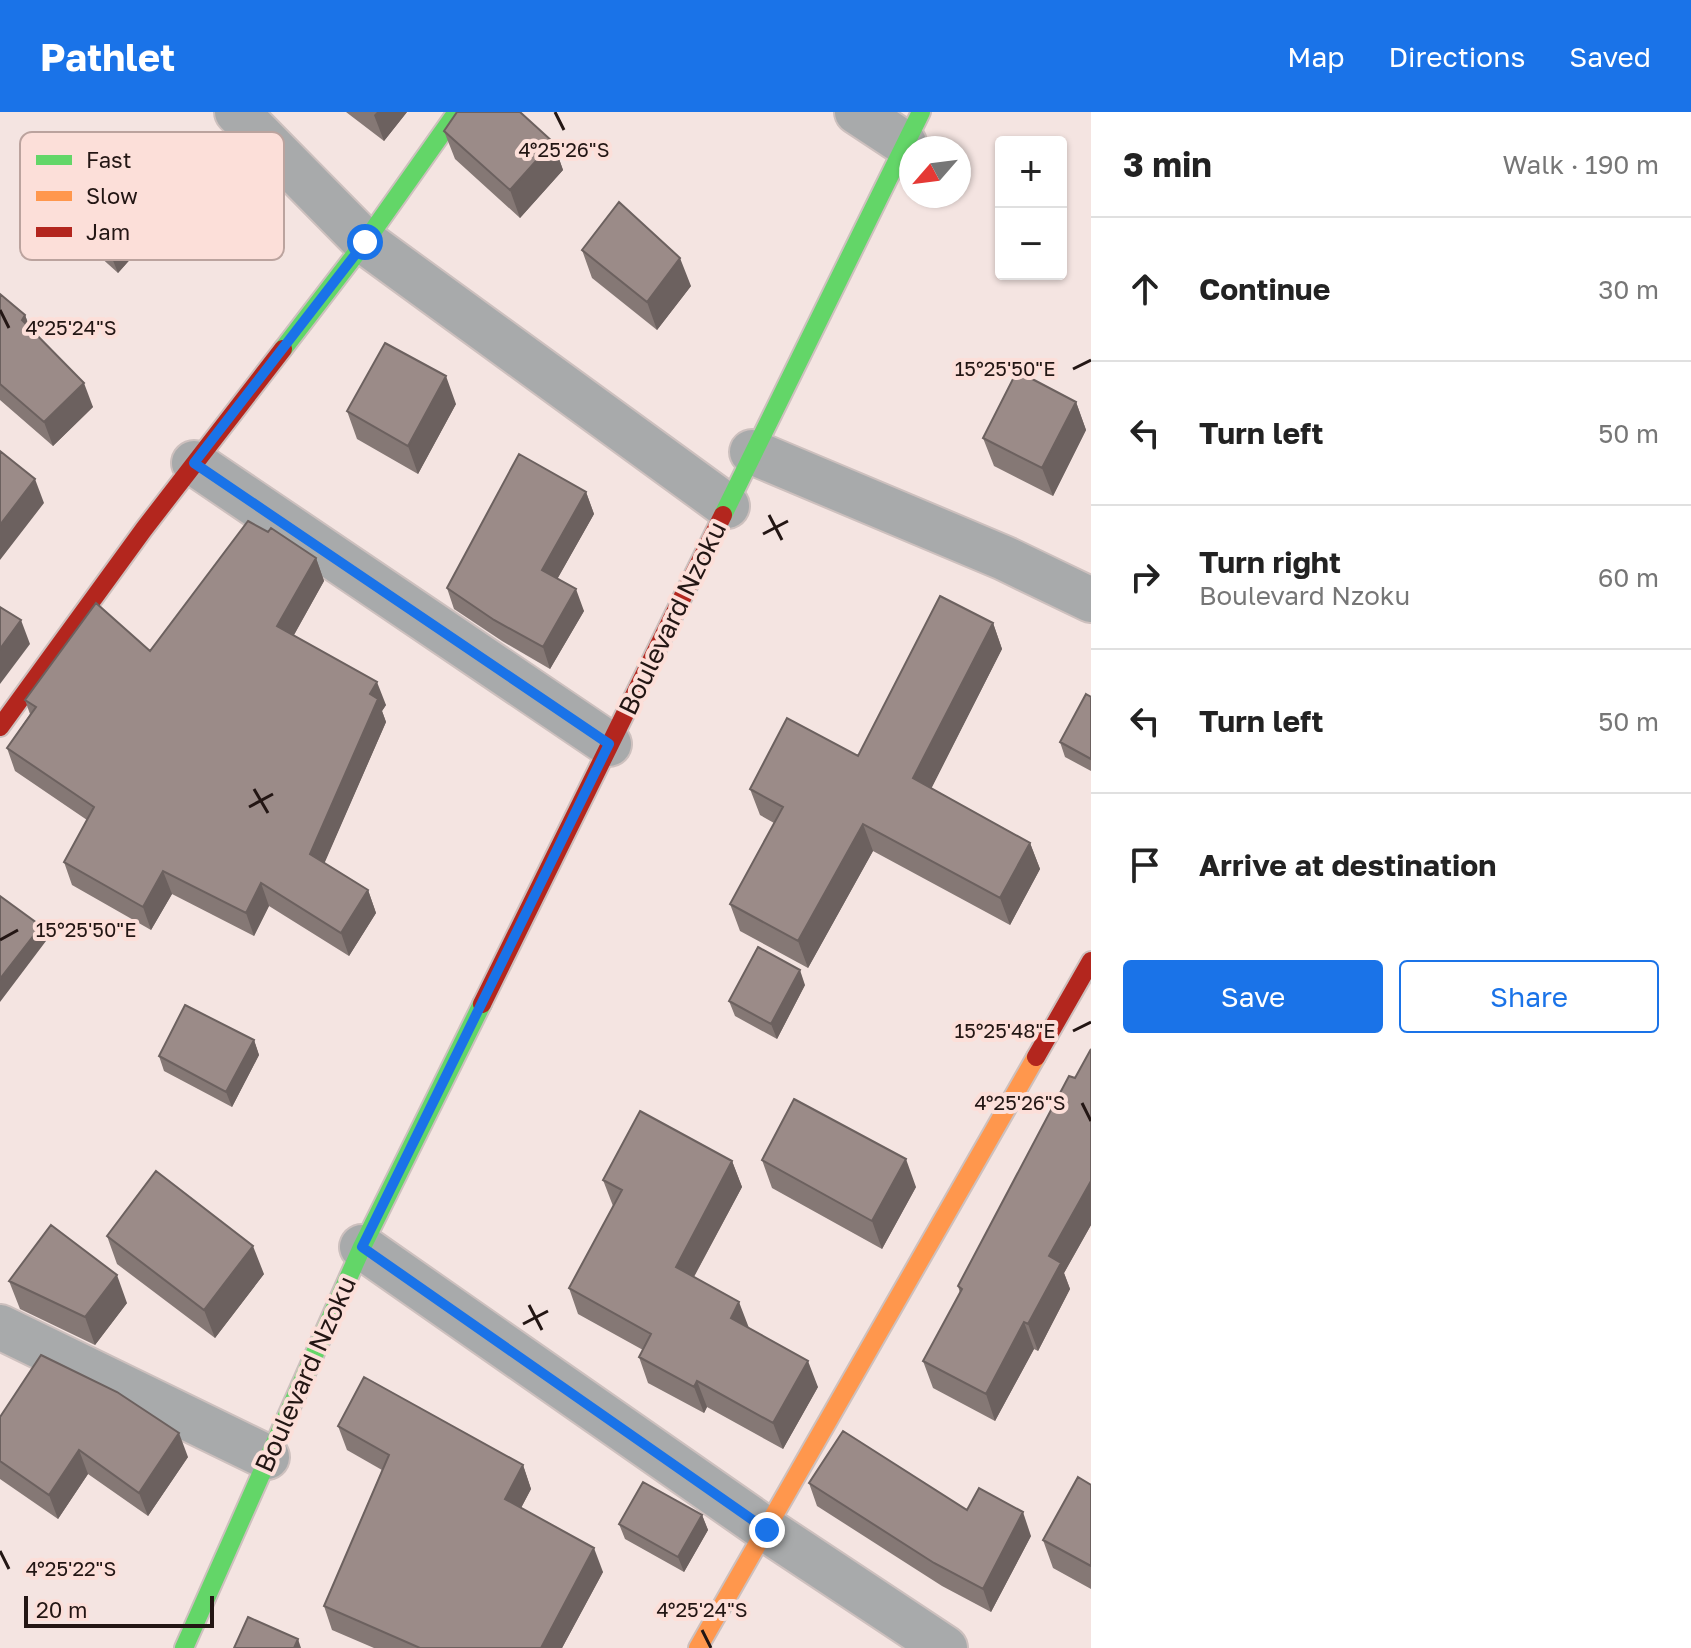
<!DOCTYPE html>
<meta charset="utf-8">
<style>
:root{--surface:#fff;--page:#f6f6f6;--text:#222;--muted:#767676;--line:#e0e0e0;--accent:#1a73e8}
body{margin:0;font-family:"Golos Text",sans-serif;background:var(--page);color:var(--text)}
.controls{position:absolute;right:24px;top:24px;display:grid;overflow:hidden;border-radius:8px;box-shadow:0 2px 6px #0004}
.controls button{width:72px;height:72px;display:grid;place-items:center;padding:0;border:0;border-bottom:2px solid var(--line);background:var(--surface);color:var(--text);font:40px sans-serif}
.compass{position:absolute;left:899px;top:24px;width:72px;height:72px;border-radius:50%;background:var(--surface);box-shadow:0 2px 6px #0004;rotate:242deg}
.scale{position:absolute;left:24px;bottom:20px;width:190px;box-sizing:border-box;padding-left:8px;border:4px solid #231614;border-top:0;font-size:22px;line-height:28px;white-space:nowrap;color:#231614;-webkit-text-stroke:6px #fcdfd9;paint-order:stroke}
.stop{position:absolute;width:24px;height:24px;margin:-18px;border:6px solid #1a73e8;border-radius:50%;background:#fff}
.stop.end{background:#1a73e8;border-color:#fff;box-shadow:0 2px 8px #0008}
.list{margin:0;padding:0;list-style:none}
h2{display:flex;justify-content:space-between;align-items:center;height:104px;margin:0;padding:0 32px;font-size:34px}
h2 small{font-size:26px;font-weight:400;color:var(--muted)}
.list li{display:grid;grid-template-columns:52px 1fr auto;gap:24px;align-items:center;box-sizing:border-box;height:144px;padding:0 32px;border-top:2px solid var(--line)}
.list b{display:block;font-size:30px;white-space:nowrap}
.list p{margin:0;font-size:26px;white-space:nowrap;color:var(--muted)}
.list em{font-size:26px;font-style:normal;color:var(--muted)}
.actions{display:flex;gap:16px;padding:24px 32px}
.actions a{flex:1;padding:18px 0;border:2px solid var(--accent);border-radius:8px;text-align:center;font-size:28px;color:var(--accent)}
.actions .main{background:var(--accent);color:#fff}
.icon{flex:none;width:44px;height:44px;fill:none;stroke:currentColor;stroke-width:2;stroke-linecap:round;stroke-linejoin:round}
.map{position:relative;flex:none;width:1091px;height:1536px;overflow:hidden}
header{display:flex;align-items:center;gap:48px;box-sizing:border-box;height:112px;padding:0 40px;background:var(--accent);color:#fff}
header strong{font-size:38px}
nav{display:flex;gap:44px;margin-inline-start:auto;font-size:28px}
main{display:flex}
aside{flex:1;background:var(--surface)}
.map>svg:first-child{display:block}
.lines{fill:none;stroke-linecap:round;stroke-linejoin:round}
.street-casing{stroke:#cdc0be;stroke-width:48}
.fast-casing{stroke:#cdc0be;stroke-width:22}
.slow-casing{stroke:#cdc0be;stroke-width:22}
.jam-casing{stroke:#cdc0be;stroke-width:22}
.street{stroke:#a8aaab;stroke-width:44}
.fast{stroke:#63d668;stroke-width:18}
.slow{stroke:#ff974d;stroke-width:18}
.jam{stroke:#b3261e;stroke-width:18}
.wall{fill:#857875}
.shaded-wall{fill:#6c615f}
.building{fill:#9b8b88;stroke:#6c615f;stroke-width:2}
.route{stroke:#1a73e8;stroke-width:10}
.ticks{fill:none;stroke:#231614;stroke-width:3}
.labels{text-anchor:middle;dominant-baseline:central;stroke-width:8;stroke-linejoin:round;paint-order:stroke}
.street-label{font-size:26px;fill:#231614;stroke:#fcdfd9}
.key{fill:#fcdfd9;stroke:#bba39e;stroke-width:2}
.key-label{font-size:22px;fill:#231614}
.ticks-label{font-size:20px;text-anchor:middle;fill:#231614;stroke:#fcdfd9;stroke-width:8;stroke-linejoin:round;paint-order:stroke}
</style>
<header>
<strong>Pathlet</strong>
<nav><a>Map</a><a>Directions</a><a>Saved</a></nav>
</header>
<main>
<div class="map">
<svg width="1091" height="1536" viewBox="0 0 1091 1536">
<rect width="100%" height="100%" fill="#f4e4e1"/>
<g class="lines">
<defs>
<path id="street" d="M 237,0 L 365,130 L 727,394
M 857,0 L 904,31
M 752,340 L 1004,446 L 1091,488
M 194,351 L 609,632
M 362,1135 L 767,1418 L 945,1536
M 0,1215 L 267,1345"/>
<path id="fast" d="M 283,237 L 365,130 L 457,0
M 723,403 L 921,0
M 184,1536 L 362,1135 L 482,892"/>
<path id="slow" d="M 698,1536 L 1036,945"/>
<path id="jam" d="M 0,615 L 144,417 L 283,237
M 482,892 L 723,403
M 1036,945 L 1091,849"/>
</defs>
<use href="#street" class="street-casing"/>
<use href="#fast" class="fast-casing"/>
<use href="#slow" class="slow-casing"/>
<use href="#jam" class="jam-casing"/>
<use href="#street" class="street"/>
<use href="#fast" class="fast"/>
<use href="#slow" class="slow"/>
<use href="#jam" class="jam"/>
</g>
<path class="wall" d="M 346,0 L 407,0 L 384,29 Z
M 444,19 L 553,30 L 563,58 L 520,106 L 455,47 Z
M 152,101 L 158,116 L 118,161 L 78,125 L 73,110 Z
M 582,138 L 691,174 L 657,218 L 592,166 Z
M 0,182 L 25,203 L 30,217 L 93,295 L 53,334 L 0,288 Z
M 1076,290 L 1086,318 L 1053,384 L 994,354 L 983,326 Z
M 456,292 L 418,362 L 357,327 L 347,299 Z
M 586,380 L 594,402 L 557,467 L 584,499 L 550,557 L 502,529 L 454,497 L 447,476 Z
M 316,446 L 324,469 L 294,523 L 386,593 L 382,599 L 386,610 L 324,751 L 368,778 L 376,801 L 349,844 L 269,794 L 254,824 L 172,782 L 151,818 L 72,773 L 64,750 L 87,708 L 15,659 L 7,636 L 30,602 L 25,588 L 150,539 Z
M 993,511 L 1002,537 L 931,676 L 1030,731 L 1040,757 L 1010,813 L 873,739 L 808,856 L 740,819 L 730,792 L 774,711 L 760,703 L 750,677 L 858,644 Z
M 1091,585 L 1091,659 L 1065,645 L 1060,630 Z
M 805,873 L 777,927 L 735,904 L 729,889 Z
M 254,928 L 259,943 L 232,995 L 164,959 L 159,944 Z
M 1091,937 L 1091,1113 L 1064,1161 L 1070,1177 L 1038,1239 L 1034,1237 L 995,1309 L 933,1276 L 923,1249 L 960,1181 L 958,1174 Z
M 762,1048 L 916,1075 L 882,1137 L 772,1076 Z
M 732,1049 L 742,1075 L 694,1165 L 749,1216 L 818,1275 L 783,1337 L 707,1295 L 704,1301 L 648,1271 L 639,1245 L 643,1238 L 578,1202 L 569,1176 L 613,1094 L 603,1068 Z
M 107,1124 L 264,1162 L 215,1226 L 117,1152 Z
M 9,1169 L 127,1191 L 95,1233 L 20,1197 Z
M 0,1305 L 188,1345 L 148,1404 L 88,1362 L 58,1407 L 0,1367 Z
M 338,1314 L 523,1353 L 531,1377 L 521,1396 L 603,1460 L 562,1536 L 374,1536 L 332,1518 L 324,1494 L 382,1358 L 347,1338 Z
M 809,1371 L 967,1398 L 1031,1424 L 991,1500 L 942,1474 L 817,1394 Z
M 1091,1373 L 1091,1477 L 1053,1456 L 1043,1428 Z
M 702,1403 L 708,1418 L 684,1460 L 625,1427 L 619,1412 Z"/>
<path class="shaded-wall" d="M 377,0 L 407,0 L 384,29 L 374,3 Z
M 553,30 L 563,58 L 520,106 L 510,78 Z
M 152,101 L 158,116 L 118,161 L 112,146 Z
M 680,146 L 691,174 L 657,218 L 647,190 Z
M 25,203 L 34,227 L 22,208 Z
M 446,264 L 456,292 L 418,362 L 408,334 Z
M 84,271 L 93,295 L 53,334 L 44,310 Z
M 1076,290 L 1086,318 L 1053,384 L 1042,356 Z
M 35,367 L 44,391 L 0,448 L 0,413 Z
M 586,380 L 594,402 L 550,480 L 542,458 Z
M 316,446 L 324,469 L 286,537 L 277,514 Z
M 576,477 L 584,499 L 550,557 L 543,535 Z
M 21,508 L 30,532 L 0,572 L 0,537 Z
M 993,511 L 1002,537 L 923,693 L 913,666 Z
M 377,570 L 386,593 L 382,599 L 386,610 L 318,766 L 310,742 L 370,582 Z
M 863,712 L 873,739 L 808,856 L 798,829 Z
M 1030,731 L 1040,757 L 1010,813 L 1000,786 Z
M 163,759 L 172,782 L 151,818 L 143,795 Z
M 261,771 L 269,794 L 254,824 L 246,801 Z
M 368,778 L 376,801 L 349,844 L 341,821 Z
M 41,814 L 46,829 L 0,890 L 0,867 Z
M 800,858 L 805,873 L 777,927 L 771,912 Z
M 254,928 L 259,943 L 232,995 L 226,980 Z
M 906,1047 L 916,1075 L 882,1137 L 872,1109 Z
M 732,1049 L 742,1075 L 685,1181 L 676,1155 Z
M 1091,1069 L 1091,1113 L 1064,1161 L 1070,1177 L 1038,1239 L 1028,1212 L 1049,1144 Z
M 253,1134 L 264,1162 L 215,1226 L 204,1198 Z
M 117,1163 L 127,1191 L 95,1233 L 85,1205 Z
M 739,1190 L 749,1216 L 731,1206 Z
M 1024,1210 L 1034,1237 L 995,1309 L 986,1282 Z
M 808,1249 L 818,1275 L 783,1337 L 773,1311 Z
M 697,1269 L 707,1295 L 704,1301 L 694,1275 Z
M 179,1321 L 188,1345 L 148,1404 L 139,1381 Z
M 79,1338 L 88,1362 L 58,1407 L 49,1383 Z
M 523,1353 L 531,1377 L 513,1411 L 505,1387 Z
M 1023,1400 L 1031,1424 L 991,1500 L 983,1477 Z
M 702,1403 L 708,1418 L 684,1460 L 678,1445 Z
M 594,1436 L 603,1460 L 562,1536 L 541,1536 Z
M 298,1527 L 301,1536 L 294,1536 Z"/>
<path class="building" d="M 457,0 L 520,0 L 553,30 L 510,78 L 444,19 Z
M 619,90 L 680,146 L 647,190 L 582,138 Z
M 0,182 L 25,203 L 22,208 L 84,271 L 44,310 L 0,272 Z
M 385,231 L 446,264 L 408,334 L 347,299 Z
M 1017,259 L 1076,290 L 1042,356 L 983,326 Z
M 0,339 L 35,367 L 0,413 Z
M 519,342 L 586,380 L 542,458 L 576,477 L 543,535 L 494,508 L 447,476 Z
M 248,409 L 268,420 L 271,416 L 316,446 L 277,514 L 377,570 L 370,582 L 378,587 L 310,742 L 368,778 L 341,821 L 261,771 L 246,801 L 163,759 L 143,795 L 64,750 L 94,695 L 7,636 L 36,595 L 25,588 L 96,491 L 150,539 Z
M 940,484 L 993,511 L 913,666 L 1030,731 L 1000,786 L 863,712 L 798,829 L 730,792 L 783,695 L 750,677 L 787,606 L 858,644 Z
M 0,495 L 21,508 L 0,537 Z
M 1086,582 L 1091,585 L 1091,647 L 1060,630 Z
M 0,784 L 41,814 L 0,867 Z
M 758,835 L 800,858 L 771,912 L 729,889 Z
M 185,893 L 254,928 L 226,980 L 159,944 Z
M 1091,937 L 1091,1069 L 1049,1144 L 1061,1151 L 1028,1212 L 1024,1210 L 986,1282 L 923,1249 L 962,1177 L 958,1174 L 1069,964 L 1075,966 Z
M 794,987 L 906,1047 L 872,1109 L 762,1048 Z
M 640,999 L 732,1049 L 676,1155 L 739,1190 L 731,1206 L 808,1249 L 773,1311 L 697,1269 L 694,1275 L 639,1245 L 651,1222 L 569,1176 L 622,1078 L 603,1068 Z
M 156,1059 L 253,1134 L 204,1198 L 107,1124 Z
M 51,1113 L 117,1163 L 85,1205 L 9,1169 Z
M 41,1243 L 117,1280 L 179,1321 L 139,1381 L 79,1338 L 49,1383 L 0,1349 L 0,1305 Z
M 364,1265 L 523,1353 L 505,1387 L 594,1436 L 541,1536 L 420,1536 L 324,1494 L 389,1343 L 338,1314 Z
M 843,1319 L 967,1398 L 979,1376 L 1023,1400 L 983,1477 L 934,1451 L 809,1371 Z
M 1078,1365 L 1091,1373 L 1091,1454 L 1043,1428 Z
M 643,1370 L 702,1403 L 678,1445 L 619,1412 Z
M 248,1505 L 298,1527 L 294,1536 L 234,1536 Z"/>
<g class="lines">
<path class="route" d="M 365,130 L 194,351 L 609,632 L 362,1135 L 767,1418"/>
</g>
<path class="ticks" d="M 555,0 L 564,18M 0,198 L 9,216M 1073,257 L 1091,248M 769,403 L 782,428M 763,422 L 788,409M 254,677 L 268,701M 249,695 L 273,682M 0,828 L 18,818M 1073,919 L 1091,910M 1082,991 L 1091,1009M 529,1193 L 542,1218M 523,1212 L 548,1199M 0,1439 L 9,1457M 702,1518 L 711,1536"/>
<g class="labels">
<g class="street-label">
<text transform="translate(672 506) rotate(-64)">Boulevard Nzoku</text>
<text transform="translate(305 1262) rotate(-66)">Boulevard Nzoku</text>
</g>
</g>
<rect x="20" y="20" width="264" height="128" rx="12" class="key"/>
<rect x="36" y="43" width="36" height="10" fill="#63d668"/>
<rect x="36" y="79" width="36" height="10" fill="#ff974d"/>
<rect x="36" y="115" width="36" height="10" fill="#b3261e"/>
<g class="key-label">
<text x="86" y="56">Fast</text>
<text x="86" y="92">Slow</text>
<text x="86" y="128">Jam</text>
</g>
<g class="ticks-label">
<text x="564" y="45">4°25'26"S</text>
<text x="71" y="223">4°25'24"S</text>
<text x="1005" y="264">15°25'50"E</text>
<text x="86" y="825">15°25'50"E</text>
<text x="1005" y="926">15°25'48"E</text>
<text x="1020" y="998">4°25'26"S</text>
<text x="71" y="1464">4°25'22"S</text>
<text x="702" y="1505">4°25'24"S</text>
</g>
</svg>
<div class="controls">
<button>+</button>
<button>−</button>
</div>
<svg class="compass" viewBox="-18 -18 36 36"><path d="M0-13l5 13h-10z" fill="#e53935"/><path d="M0 13l5-13h-10z" fill="#767676"/></svg>
<div class="scale">20 m</div>
<div class="stop" style="left:365px;top:130px"></div>
<div class="stop end" style="left:767px;top:1418px"></div>
</div>
<aside>
<h2>3 min<small>Walk · 190 m</small></h2>
<ul class="list">
<li><svg class="icon" aria-label="ahead" viewBox="0 0 24 24"><path d="M12 20V5M6 11l6-6 6 6"/></svg><div><b>Continue</b></div><em>30 m</em></li>
<li><svg class="icon" aria-label="left" viewBox="0 0 24 24"><path d="M17 20v-9H6M10 6l-5 5 5 5"/></svg><div><b>Turn left</b></div><em>50 m</em></li>
<li><svg class="icon" aria-label="right" viewBox="0 0 24 24"><path d="M7 20v-9h11M14 6l5 5-5 5"/></svg><div><b>Turn right</b><p>Boulevard Nzoku</p></div><em>60 m</em></li>
<li><svg class="icon" aria-label="left" viewBox="0 0 24 24"><path d="M17 20v-9H6M10 6l-5 5 5 5"/></svg><div><b>Turn left</b></div><em>50 m</em></li>
<li><svg class="icon" aria-label="arrive" viewBox="0 0 24 24"><path d="M6 21V4h12l-3 4 3 4H6"/></svg><div><b>Arrive at destination</b></div></li>
</ul>
<div class="actions"><a class="main">Save</a><a>Share</a></div>
</aside>
</main>
